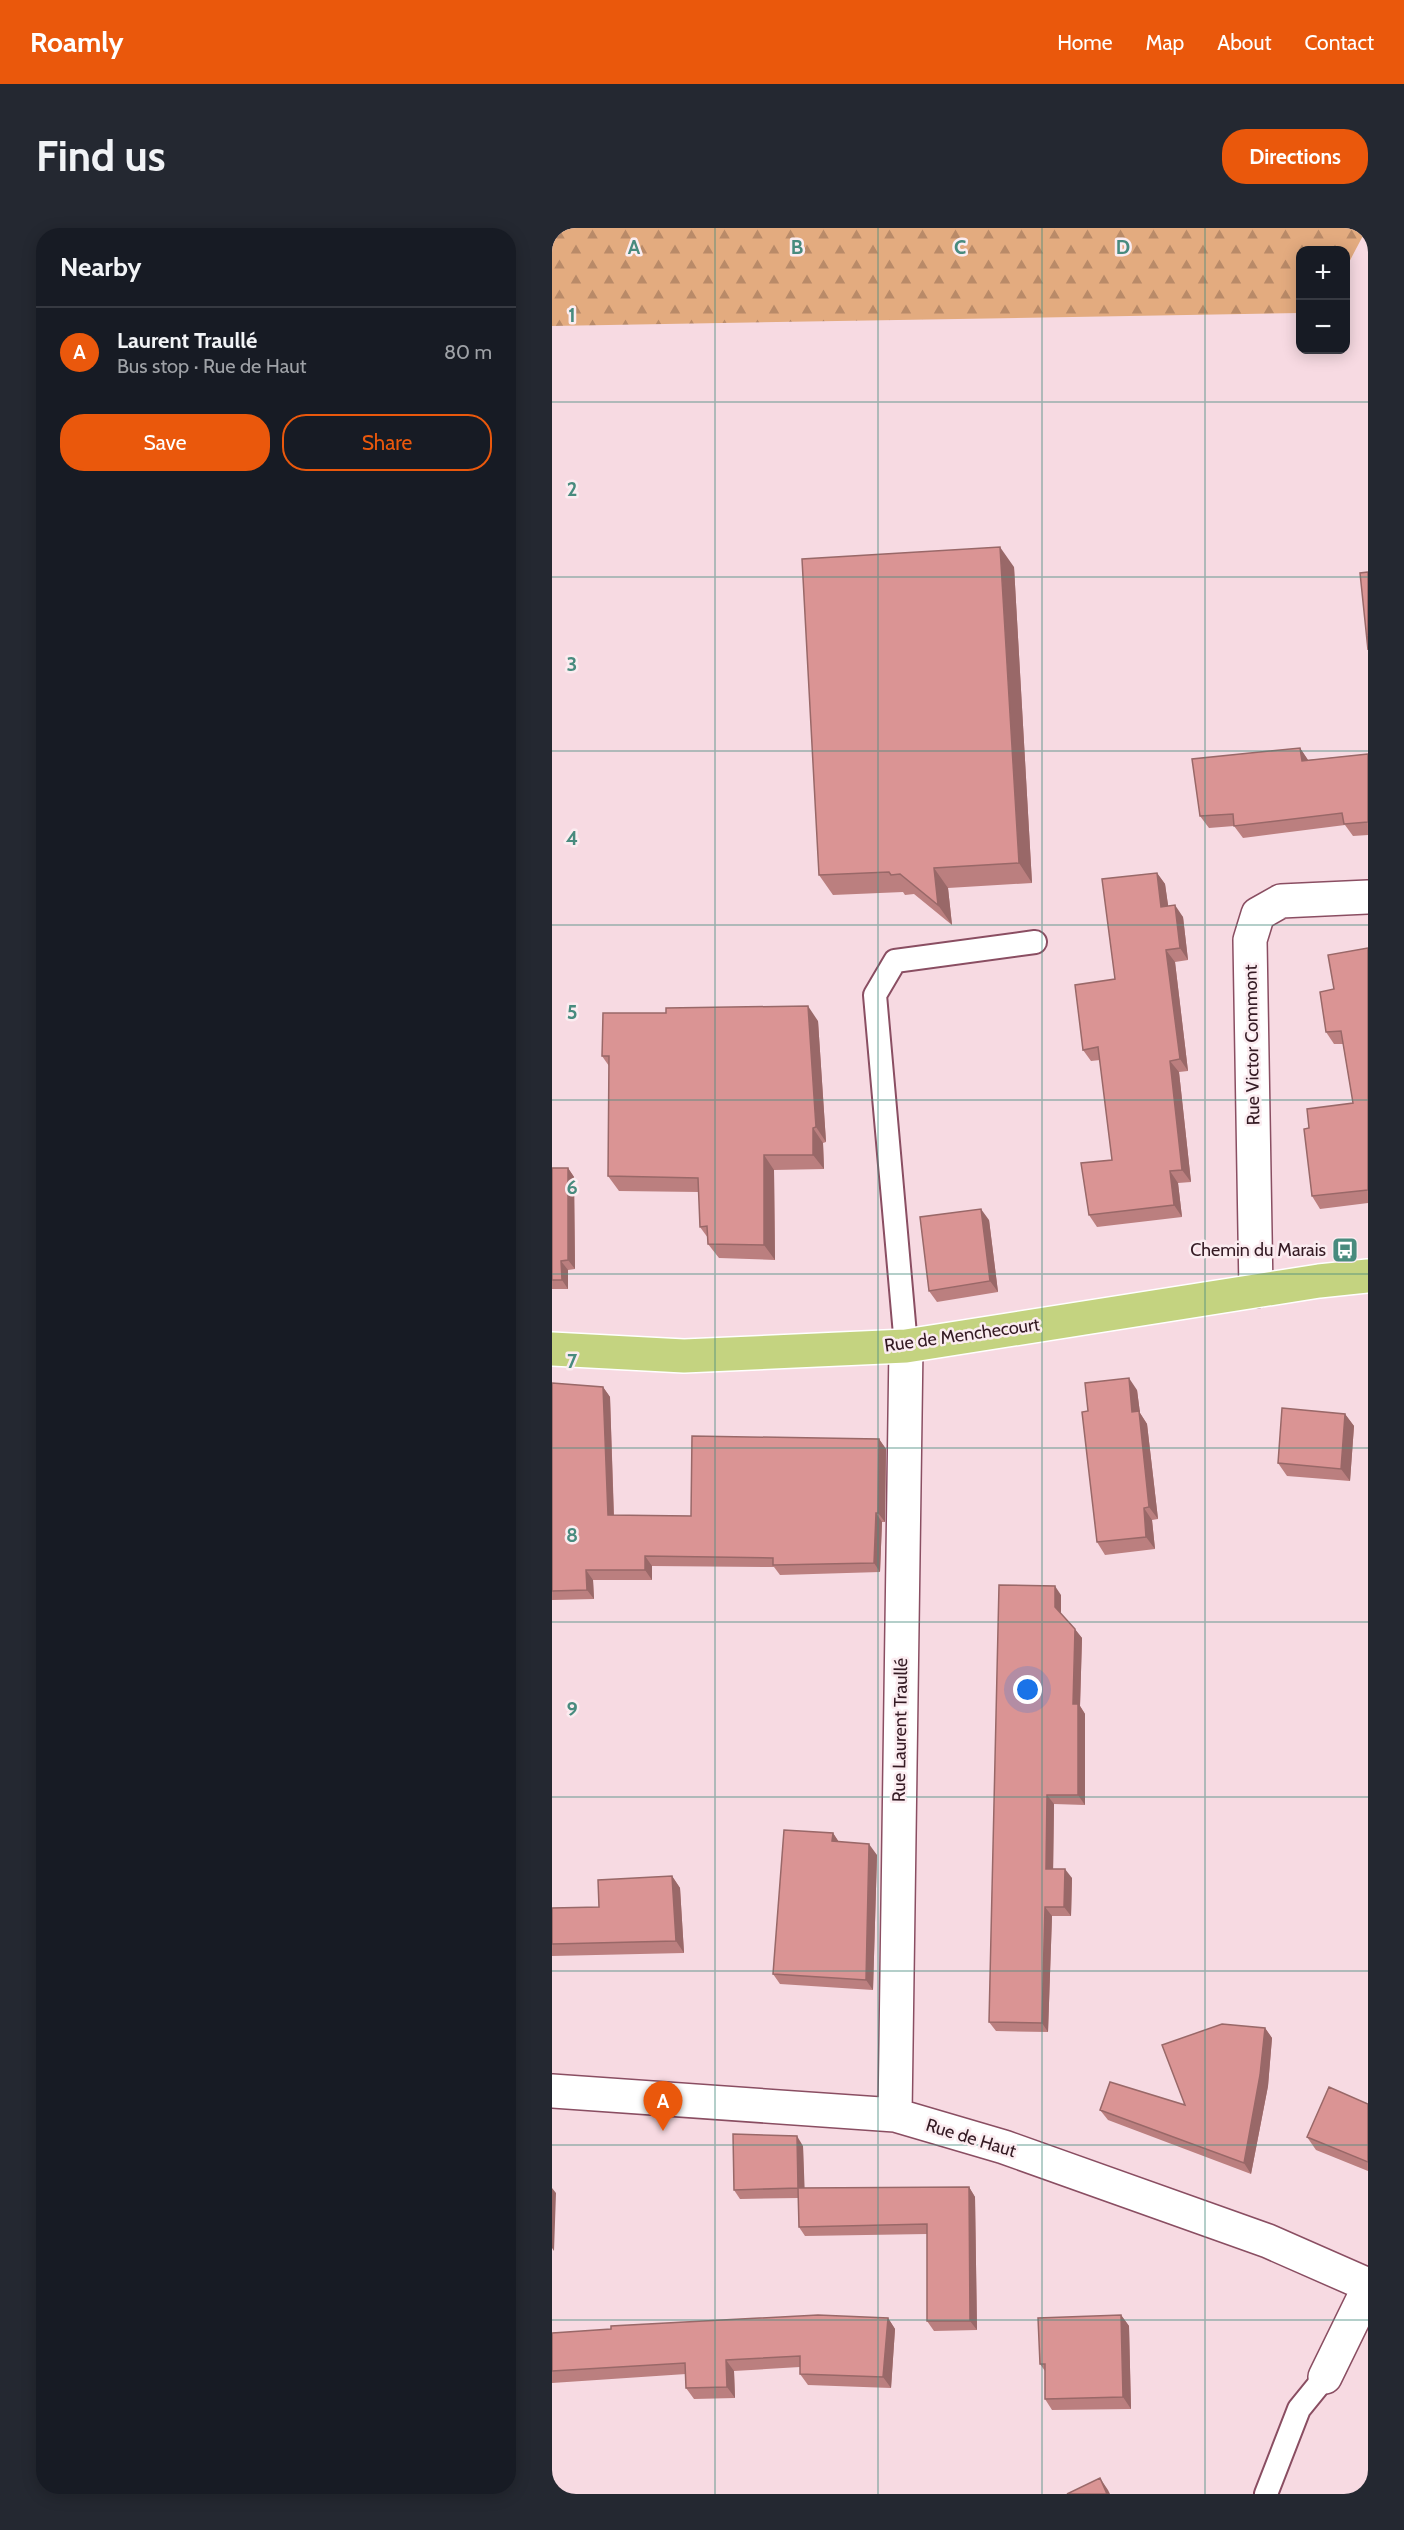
<!DOCTYPE html>
<meta charset="utf-8">
<style>
:root{--surface:#171b24;--page:#242831;--text:#f1f3f6;--muted:#9ea1a6;--line:#363941;--accent:#ea580c}
body{margin:0;font-family:Cabin,sans-serif;background:var(--page);color:var(--text)}
.controls{position:absolute;right:18px;top:18px;display:grid;overflow:hidden;border-radius:12px;box-shadow:0 3px 15px #0003}
.controls button{width:54px;height:54px;display:grid;place-items:center;padding:0;border:0;border-bottom:2px solid var(--line);background:var(--surface);color:var(--text);font:30px sans-serif}
.you{position:absolute;left:476px;top:1462px;width:21px;height:21px;margin:-15px;border:4px solid #fff;border-radius:50%;background:#1a73e8;box-shadow:0 0 0 9px #1a73e833}
.badge{display:grid;place-items:center;width:39px;height:39px;border-radius:50%;background:var(--accent);color:#fff;font-size:20px;font-weight:700}
.pin{position:absolute;translate:-50% -50px;filter:drop-shadow(0 2px 3px #0008)}
.pin::after{content:'';position:absolute;top:32px;width:21px;height:18px;background:inherit;clip-path:polygon(0 0,100% 0,50% 100%)}
.list{margin:0;padding:0;list-style:none}
h2{display:flex;justify-content:space-between;align-items:center;height:78px;margin:0;padding:0 24px;font-size:26px}
h2 small{font-size:20px;font-weight:400;color:var(--muted)}
.list li{display:grid;grid-template-columns:39px 1fr auto;gap:18px;align-items:center;box-sizing:border-box;height:90px;padding:0 24px;border-top:2px solid var(--line)}
.list b{display:block;font-size:22px;white-space:nowrap}
.list p{margin:0;font-size:20px;white-space:nowrap;color:var(--muted)}
.list em{font-size:20px;font-style:normal;color:var(--muted)}
.actions{display:flex;gap:12px;padding:18px 24px}
.actions a{flex:1;padding:14px 0;border:2px solid var(--accent);border-radius:24px;text-align:center;font-size:21px;color:var(--accent)}
.actions .main{background:var(--accent);color:#fff}
.map{position:relative;flex:none;width:816px;height:2266px;overflow:hidden;border-radius:24px}
header{display:flex;align-items:center;gap:36px;box-sizing:border-box;height:84px;padding:0 30px;background:var(--accent);color:#fff}
header strong{font-size:28px}
nav{display:flex;gap:33px;margin-inline-start:auto;font-size:21px}
.intro{display:flex;align-items:center;justify-content:space-between;box-sizing:border-box;height:144px;padding:0 36px}
h1{margin:0;font-size:42px}
.button{padding:15px 27px;border-radius:24px;background:var(--accent);color:#fff;font-size:21px;font-weight:700}
main{display:flex;gap:36px;padding:0 36px}
aside{flex:1;background:var(--surface);border-radius:24px;box-shadow:0 3px 15px #0003}
.map>svg:first-child{display:block}
.forest{fill:url(#forest-firs)}
.lines{fill:none;stroke-linecap:round;stroke-linejoin:round}
.lane-casing{stroke:#8a4e62;stroke-width:26}
.street-casing{stroke:#8a4e62;stroke-width:36}
.primary-casing{stroke:#fff;stroke-width:36}
.lane{stroke:#fff;stroke-width:22}
.street{stroke:#fff;stroke-width:33}
.primary{stroke:#c4d380;stroke-width:33}
.wall{fill:#bb7f7f}
.shaded-wall{fill:#996868}
.building{fill:#da9494;stroke:#996868;stroke-width:1.5}
.grid{fill:none;stroke:#488b7e;stroke-width:1.5;stroke-opacity:0.55}
.labels{text-anchor:middle;dominant-baseline:central;stroke-width:5;stroke-linejoin:round;paint-order:stroke}
.street-label{font-size:18px;fill:#341a23;stroke:#fbecf0}
.poi-label{font-size:18px;fill:#341a23;stroke:#fbecf0;text-anchor:end}
.grid-label{font-size:20px;text-anchor:middle;font-weight:bold;fill:#488b7e;stroke:#fbecf0;stroke-width:5;stroke-linejoin:round;paint-order:stroke}
</style>
<header>
<strong>Roamly</strong>
<nav><a>Home</a><a>Map</a><a>About</a><a>Contact</a></nav>
</header>
<div class="intro"><h1>Find us</h1><a class="button">Directions</a></div>
<main>
<aside>
<h2>Nearby<small></small></h2>
<ul class="list">
<li><span class="badge">A</span><div><b>Laurent Traullé</b><p>Bus stop · Rue de Haut</p></div><em>80 m</em></li>
</ul>
<div class="actions"><a class="main">Save</a><a>Share</a></div>
</aside>
<div class="map">
<svg width="816" height="2266" viewBox="0 0 816 2266">
<defs>
<pattern id="forest-firs" width="22" height="20" patternUnits="userSpaceOnUse" patternTransform="scale(1.5)"><rect width="22" height="20" fill="#e3ab7f"/><path d="M5 1l3.5 6h-7zM16 11l3.5 6h-7z" fill="#b98a68"/></pattern>
</defs>
<rect width="100%" height="100%" fill="#f7dae2"/>
<path class="forest" d="M 0,0 L 815,0 L 794,40 L 794,22 L 748,22 L 748,85 L 0,98 Z"/>
<g class="lines">
<defs>
<path id="lane" d="M 354,1118 L 323,767 L 343,733 L 483,714
M 714,2266 L 747,2181 L 773,2149"/>
<path id="street" d="M 704,1063 L 698,712 L 706,686 L 729,673 L 816,669
M 0,1863 L 343,1887 L 452,1919 L 716,2013 L 816,2057
M 343,1887 L 354,1118
M 773,2149 L 816,2061"/>
<path id="primary" d="M 0,1121 L 132,1128 L 354,1118 L 767,1053 L 816,1048"/>
</defs>
<use href="#lane" class="lane-casing"/>
<use href="#street" class="street-casing"/>
<use href="#primary" class="primary-casing"/>
<use href="#lane" class="lane"/>
<use href="#street" class="street"/>
<use href="#primary" class="primary"/>
</g>
<path class="wall" d="M 462,339 L 480,655 L 396,660 L 400,697 L 362,666 L 353,667 L 351,664 L 281,667 L 267,647 Z
M 748,520 L 756,532 L 816,526 L 816,607 L 801,608 L 793,597 L 691,610 L 682,598 L 657,600 L 648,588 Z
M 605,645 L 613,656 L 616,678 L 631,689 L 636,732 L 623,734 L 636,843 L 627,844 L 639,954 L 626,955 L 630,989 L 545,999 L 537,987 L 560,932 L 548,832 L 539,833 L 531,822 L 563,751 Z
M 816,720 L 816,975 L 768,981 L 760,968 L 757,900 L 801,875 L 791,816 L 782,816 L 774,804 L 782,761 Z
M 266,793 L 274,914 L 271,915 L 272,941 L 222,942 L 223,1032 L 167,1030 L 156,1016 L 156,1010 L 148,999 L 147,964 L 67,963 L 56,948 L 57,838 L 50,828 Z
M 0,940 L 16,940 L 22,949 L 23,1041 L 16,1042 L 16,1061 L 0,1061 Z
M 437,992 L 446,1064 L 385,1074 L 377,1063 Z
M 0,1155 L 51,1159 L 58,1169 L 62,1287 L 139,1288 L 327,1211 L 334,1221 L 333,1294 L 330,1294 L 328,1344 L 228,1347 L 222,1339 L 100,1338 L 100,1352 L 41,1352 L 42,1371 L 0,1372 Z
M 585,1162 L 588,1185 L 595,1196 L 606,1291 L 600,1292 L 603,1321 L 553,1327 L 545,1314 L 536,1183 Z
M 793,1186 L 802,1198 L 798,1253 L 735,1248 L 726,1235 Z
M 509,1367 L 509,1386 L 530,1410 L 528,1478 L 533,1486 L 533,1577 L 502,1576 L 501,1641 L 520,1650 L 519,1688 L 500,1688 L 496,1804 L 444,1803 L 437,1794 Z
M 281,1605 L 287,1614 L 325,1627 L 321,1762 L 228,1756 L 221,1746 Z
M 120,1648 L 128,1660 L 132,1725 L 0,1728 L 0,1680 L 47,1679 Z
M 713,1800 L 720,1810 L 716,1858 L 699,1946 L 556,1892 L 548,1882 L 633,1877 Z
M 816,1876 L 816,1943 L 764,1922 L 755,1909 Z
M 251,1918 L 252,1960 L 417,1959 L 423,1969 L 425,2102 L 382,2103 L 375,2093 L 375,2006 L 253,2008 L 247,1999 L 246,1970 L 188,1971 L 182,1962 Z
M 569,2087 L 577,2098 L 579,2181 L 500,2182 L 493,2171 L 493,2143 L 488,2136 Z
M 336,2090 L 343,2101 L 339,2160 L 256,2157 L 248,2146 L 248,2139 L 182,2143 L 183,2170 L 142,2171 L 134,2160 L 134,2146 L 0,2155 L 0,2105 Z"/>
<path class="shaded-wall" d="M 448,319 L 462,339 L 480,655 L 467,635 Z
M 748,520 L 756,532 L 750,533 Z
M 382,640 L 396,660 L 400,697 L 386,677 Z
M 605,645 L 613,656 L 618,690 L 609,679 Z
M 623,677 L 631,689 L 636,732 L 628,720 Z
M 614,722 L 623,734 L 636,843 L 628,831 Z
M 256,778 L 266,793 L 274,914 L 264,899 Z
M 618,833 L 627,844 L 639,954 L 630,942 Z
M 261,900 L 271,915 L 272,941 L 261,927 Z
M 212,927 L 222,942 L 223,1032 L 212,1017 Z
M 16,940 L 22,949 L 23,1041 L 16,1032 Z
M 618,943 L 626,955 L 630,989 L 622,977 Z
M 429,981 L 437,992 L 446,1064 L 438,1053 Z
M 9,1033 L 16,1042 L 16,1061 L 10,1052 Z
M 577,1150 L 585,1162 L 588,1185 L 595,1196 L 606,1291 L 597,1279 L 580,1184 Z
M 51,1159 L 58,1169 L 62,1296 L 56,1287 Z
M 793,1186 L 802,1198 L 798,1253 L 789,1241 Z
M 327,1211 L 334,1221 L 333,1294 L 326,1285 Z
M 592,1280 L 600,1292 L 603,1321 L 594,1309 Z
M 324,1285 L 330,1294 L 328,1344 L 322,1335 Z
M 93,1328 L 100,1338 L 100,1352 L 93,1342 Z
M 34,1342 L 41,1352 L 42,1371 L 35,1362 Z
M 503,1358 L 509,1367 L 509,1388 L 503,1379 Z
M 523,1401 L 530,1410 L 528,1478 L 533,1486 L 533,1577 L 526,1567 L 521,1476 Z
M 495,1567 L 502,1576 L 501,1650 L 494,1641 Z
M 281,1605 L 288,1616 L 280,1613 Z
M 317,1616 L 325,1627 L 321,1762 L 314,1752 Z
M 513,1641 L 520,1650 L 519,1688 L 512,1679 Z
M 120,1648 L 128,1660 L 132,1725 L 124,1713 Z
M 493,1679 L 500,1688 L 496,1804 L 490,1795 Z
M 713,1800 L 720,1810 L 716,1858 L 699,1946 L 692,1935 Z
M 245,1908 L 251,1918 L 253,1970 L 246,1960 Z
M 417,1959 L 423,1969 L 425,2102 L 418,2093 Z
M 0,1960 L 4,1965 L 2,2023 L 0,2020 Z
M 569,2087 L 577,2098 L 579,2181 L 571,2169 Z
M 336,2090 L 343,2101 L 339,2160 L 331,2149 Z
M 174,2132 L 182,2143 L 183,2170 L 175,2159 Z
M 548,2250 L 556,2262 L 558,2266 L 555,2266 Z"/>
<path class="building" d="M 448,319 L 467,635 L 382,640 L 386,677 L 348,646 L 339,647 L 337,644 L 267,647 L 250,331 Z
M 816,344 L 816,422 L 808,345 Z
M 748,520 L 750,533 L 816,526 L 816,594 L 792,596 L 790,585 L 682,598 L 681,586 L 648,588 L 640,531 Z
M 605,645 L 609,679 L 623,677 L 628,720 L 614,722 L 628,831 L 618,833 L 630,942 L 618,943 L 622,977 L 537,987 L 529,935 L 560,932 L 546,819 L 531,822 L 523,757 L 563,751 L 550,651 Z
M 816,720 L 816,962 L 760,968 L 752,901 L 757,900 L 755,881 L 801,875 L 789,803 L 774,804 L 768,764 L 782,761 L 776,727 Z
M 256,778 L 264,899 L 261,900 L 261,927 L 212,927 L 212,1017 L 156,1016 L 155,998 L 148,999 L 146,950 L 56,948 L 57,828 L 50,828 L 51,785 L 114,785 L 114,780 Z
M 0,940 L 16,940 L 16,1032 L 9,1033 L 10,1052 L 0,1052 Z
M 429,981 L 438,1053 L 377,1063 L 368,989 Z
M 577,1150 L 580,1184 L 587,1183 L 597,1279 L 592,1280 L 594,1309 L 545,1314 L 530,1184 L 536,1183 L 533,1155 Z
M 0,1155 L 51,1159 L 56,1287 L 139,1288 L 140,1208 L 327,1211 L 326,1285 L 324,1285 L 322,1335 L 221,1337 L 221,1330 L 93,1328 L 93,1342 L 34,1342 L 35,1362 L 0,1363 Z
M 730,1180 L 793,1186 L 789,1241 L 726,1235 Z
M 447,1357 L 503,1358 L 503,1379 L 523,1401 L 521,1476 L 526,1476 L 526,1567 L 495,1567 L 494,1641 L 513,1641 L 512,1679 L 493,1679 L 490,1795 L 437,1794 Z
M 232,1602 L 281,1605 L 280,1613 L 317,1616 L 314,1752 L 221,1746 Z
M 120,1648 L 124,1713 L 0,1716 L 0,1680 L 47,1679 L 46,1652 Z
M 670,1796 L 713,1800 L 708,1847 L 692,1935 L 548,1882 L 558,1854 L 633,1877 L 610,1817 Z
M 777,1859 L 816,1876 L 816,1934 L 755,1909 Z
M 181,1906 L 245,1908 L 246,1960 L 417,1959 L 418,2093 L 375,2093 L 375,1996 L 247,1999 L 246,1960 L 182,1962 Z
M 266,2087 L 336,2090 L 331,2149 L 248,2146 L 248,2128 L 174,2132 L 175,2159 L 134,2160 L 133,2135 L 0,2143 L 0,2105 L 59,2101 L 59,2098 Z
M 569,2087 L 571,2169 L 493,2171 L 493,2136 L 488,2136 L 486,2090 Z
M 548,2250 L 555,2266 L 515,2266 Z"/>
<path class="grid" d="M 163,0 L 163,2266M 326,0 L 326,2266M 490,0 L 490,2266M 653,0 L 653,2266M 0,174 L 816,174M 0,349 L 816,349M 0,523 L 816,523M 0,697 L 816,697M 0,872 L 816,872M 0,1046 L 816,1046M 0,1220 L 816,1220M 0,1394 L 816,1394M 0,1569 L 816,1569M 0,1743 L 816,1743M 0,1917 L 816,1917M 0,2092 L 816,2092"/>
<defs>
<symbol id="bus-square" viewBox="-11 -11 22 22"><rect x="-9" y="-9" width="18" height="18" rx="4" fill="#488b7e" stroke="#fbecf0"/><path d="M-5-6H5V4H4V6H2V4H-2V6H-4V4H-5ZM-3.5-4V0h7V-4ZM-3.5 1.2v1.5H-2V1.2ZM2 1.2v1.5H3.5V1.2Z" fill="#fff"/></symbol>
</defs>
<g fill-rule="evenodd">
<use href="#bus-square" x="778" y="1007" width="30" height="30"/>
</g>
<g class="labels">
<g class="street-label">
<text transform="translate(700 817) rotate(-91)">Rue Victor Commont</text>
<text transform="translate(410 1107) rotate(-8)">Rue de Menchecourt</text>
<text transform="translate(348 1502) rotate(-89)">Rue Laurent Traullé</text>
<text transform="translate(419 1910) rotate(17)">Rue de Haut</text>
</g>
<g class="poi-label">
<text x="774" y="1022">Chemin du Marais</text>
</g>
</g>
<g class="grid-label">
<text x="82" y="26">A</text>
<text x="245" y="26">B</text>
<text x="408" y="26">C</text>
<text x="571" y="26">D</text>
<text x="20" y="94">1</text>
<text x="20" y="268">2</text>
<text x="20" y="443">3</text>
<text x="20" y="617">4</text>
<text x="20" y="791">5</text>
<text x="20" y="966">6</text>
<text x="20" y="1140">7</text>
<text x="20" y="1314">8</text>
<text x="20" y="1488">9</text>
</g>
</svg>
<div class="controls">
<button>+</button>
<button>−</button>
</div>
<div class="you"></div>
<div class="pin badge" style="left:111px;top:1903px">A</div>
</div>
</main>
